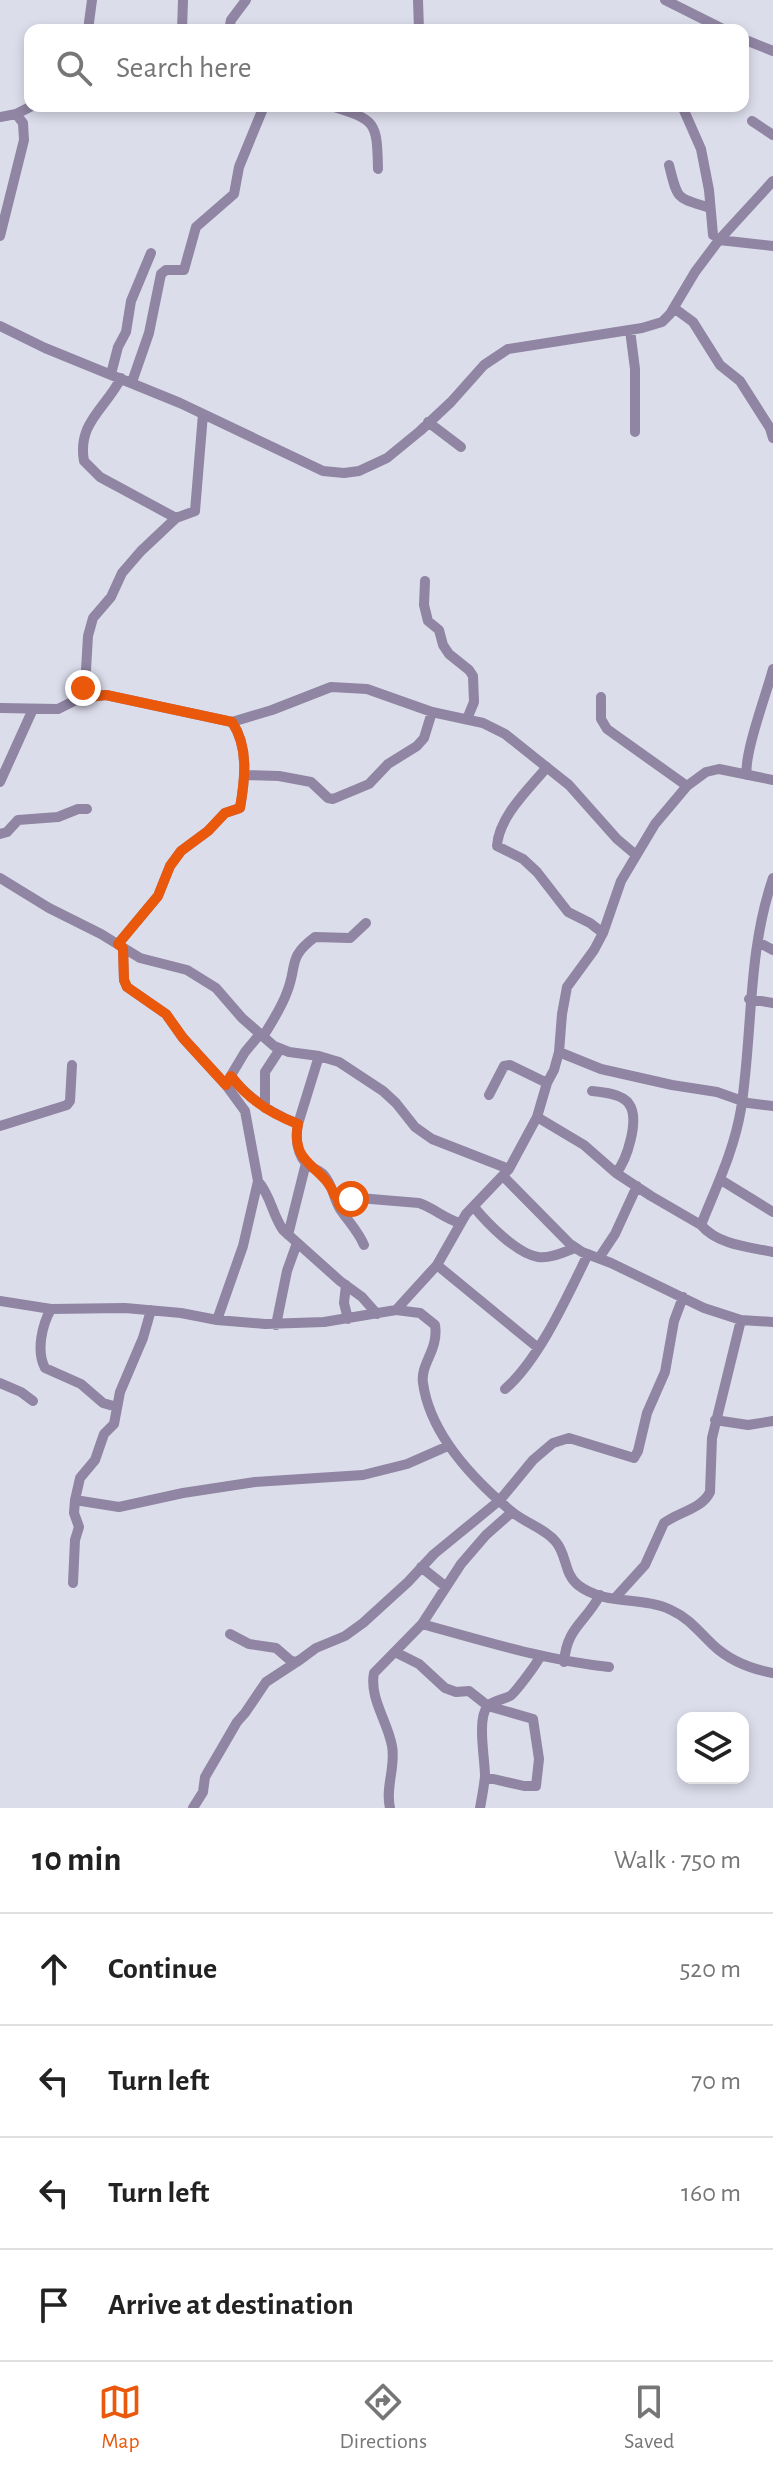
<!DOCTYPE html>
<meta charset="utf-8">
<style>
:root{--surface:#fff;--page:#f2f2f2;--text:#222;--muted:#767676;--line:#e0e0e0;--accent:#ea580c}
body{margin:0;font-family:"Alegreya Sans",sans-serif;background:var(--page);color:var(--text)}
.controls{position:absolute;right:24px;bottom:24px;display:grid;overflow:hidden;border-radius:16px;box-shadow:0 4px 12px #0003}
.controls button{width:72px;height:72px;display:grid;place-items:center;padding:0;border:0;border-bottom:2px solid var(--line);background:var(--surface);color:var(--text);font:40px sans-serif}
.stop{position:absolute;width:24px;height:24px;margin:-18px;border:6px solid #ea580c;border-radius:50%;background:#fff}
.stop.end{background:#ea580c;border-color:#fff;box-shadow:0 2px 8px #0008}
.list{margin:0;padding:0;list-style:none}
h2{display:flex;justify-content:space-between;align-items:center;height:104px;margin:0;padding:0 32px;font-size:34px}
h2 small{font-size:26px;font-weight:400;color:var(--muted)}
.list li{display:grid;grid-template-columns:52px 1fr auto;gap:24px;align-items:center;box-sizing:border-box;height:112px;padding:0 32px;border-top:2px solid var(--line)}
.list b{display:block;font-size:30px;white-space:nowrap}
.list em{font-size:26px;font-style:normal;color:var(--muted)}
.icon{flex:none;width:44px;height:44px;fill:none;stroke:currentColor;stroke-width:2;stroke-linecap:round;stroke-linejoin:round}
.map{position:relative;flex:none;width:773px;height:1808px;overflow:hidden}
.search{position:absolute;background:var(--surface);box-shadow:0 4px 12px #0003;left:24px;right:24px;top:24px;height:88px;display:flex;align-items:center;gap:20px;box-sizing:border-box;padding:0 28px;border-radius:16px;color:var(--muted);font-size:30px}
.sheet{height:552px;background:var(--surface)}
nav{display:flex;justify-content:space-around;align-items:center;box-sizing:border-box;height:112px;border-top:2px solid var(--line);background:var(--surface);font-size:22px;color:var(--muted)}
nav a{display:grid;justify-items:center;gap:4px}
nav .on{color:var(--accent)}
.map>svg:first-child{display:block}
.lines{fill:none;stroke-linecap:round;stroke-linejoin:round}
.minor{stroke:#9085a3;stroke-width:10}
.route{stroke:#ea580c;stroke-width:10}
</style>
<div class="map">
<svg width="773" height="1808" viewBox="0 0 773 1808">
<rect width="100%" height="100%" fill="#dcddeb"/>
<g class="lines">
<path class="minor" d="M 418,0 L 419,30
M 665,0 L 725,30
M 88,30 L 92,0
M 182,30 L 183,0
M 229,30 L 231,20 L 246,0
M 743,39 L 773,51
M 331,106 C 376,120 377,121 378,169
M 682,106 L 701,149 L 709,190 L 713,235
M 0,117 L 16,114 L 32,106
M 752,121 L 773,135
M 669,165 C 678,201 676,197 710,208
M 0,236 L 24,140 L 23,123 L 16,114
M 719,240 L 773,246
M 674,308 L 693,322 L 720,365 L 740,381 L 770,428 L 773,438
M 0,326 L 45,348 L 180,403 L 323,471 L 344,473 L 359,471 L 387,458 L 420,431 L 451,402 L 484,365 L 508,349 L 642,328 L 662,322 L 670,314 L 695,272 L 719,240 L 773,181
M 630,330 L 635,369 L 635,432
M 111,374 L 118,347 L 126,332 L 131,301 L 151,253
M 121,378 C 106,408 77,423 84,461 L 100,477 L 176,518
M 132,382 L 149,333 L 161,274 L 166,270 L 184,270 L 196,227 L 234,194 L 239,167 L 264,106
M 428,422 L 461,447
M 425,581 L 424,605 L 428,621 L 439,630 L 443,645 L 449,654 L 469,670 L 473,676 L 474,702 L 467,719
M 601,697 L 601,719 L 607,729 L 687,786
M 80,698 L 86,670 L 88,636 L 93,618 L 111,597 L 122,573 L 141,551 L 176,518 L 195,511 L 203,414
M 0,708 L 58,709 L 80,698 L 106,695 L 232,722 L 272,710 L 331,687 L 367,689 L 432,712 L 483,723 L 505,734 L 569,785 L 617,839 L 636,855
M 547,767 C 529,789 499,816 497,846 L 523,859 L 537,872 L 568,912 L 590,923 L 603,933
M 244,775 L 279,776 L 311,782 L 328,798 L 333,799 L 369,784 L 388,764 L 417,746 L 424,738 L 432,712
M 747,775 C 743,756 767,692 773,669
M 0,782 L 33,709
M 0,834 L 7,832 L 18,820 L 58,817 L 78,809 L 87,809
M 0,878 L 49,908 L 101,934 L 140,958 L 187,970 L 216,988 L 242,1018 L 274,1046 L 289,1052 L 319,1056 L 339,1062 L 383,1091 L 396,1103 L 415,1127 L 432,1139 L 509,1169
M 758,942 L 773,950
M 118,944 L 158,896 L 170,866 L 181,851 L 208,831 L 225,813 L 240,808 C 245,780 249,747 232,722
M 123,948 L 124,980 L 127,987 L 166,1014 L 183,1038 L 226,1085 L 245,1111 L 258,1181 L 243,1246 L 217,1320
M 749,999 L 773,1003
M 263,1037 C 271,1023 282,1007 287,992 C 298,964 287,958 315,937 L 350,938 L 366,923
M 559,1052 L 601,1069 L 672,1085 L 717,1092 L 748,1103 L 773,1106
M 319,1056 L 298,1124 C 295,1137 297,1156 308,1165 C 313,1169 320,1170 324,1175 C 333,1185 333,1198 340,1209 C 348,1221 358,1231 364,1245
M 231,1076 C 248,1099 271,1113 298,1124
M 227,1082 L 245,1052 L 260,1034
M 592,1091 C 603,1092 623,1094 629,1104 C 640,1119 627,1160 616,1173
M 489,1095 L 504,1066 L 510,1065 L 547,1083
M 265,1108 L 265,1072 L 280,1049
M 537,1117 L 584,1145 L 616,1173 L 651,1196 L 701,1225 C 718,1245 749,1247 773,1252
M 0,1126 L 67,1105 L 70,1101 L 72,1065
M 504,1177 L 570,1244 L 582,1252 L 611,1263 L 704,1308 L 741,1320 L 773,1322
M 721,1180 L 773,1212
M 258,1181 C 271,1196 272,1214 283,1230 L 340,1281 L 362,1297 L 377,1314
M 335,1196 L 419,1203 C 434,1208 445,1219 460,1223
M 474,1207 C 487,1223 517,1254 538,1257 C 550,1259 564,1252 575,1248
M 701,1225 C 716,1187 734,1151 741,1109 C 753,1032 747,953 773,878
M 288,1235 L 306,1163
M 599,1258 L 615,1234 L 637,1186
M 437,1265 L 537,1347
M 346,1285 L 344,1303 L 348,1319
M 0,1301 L 51,1309 L 125,1308 L 181,1313 L 217,1320 L 265,1324 L 324,1322 L 396,1310 L 420,1313 L 435,1325 C 439,1350 420,1364 423,1383 C 430,1434 474,1480 511,1511 C 525,1523 546,1529 556,1542 C 567,1555 564,1574 578,1585 C 605,1606 642,1596 671,1610 C 689,1618 700,1633 713,1645 C 730,1661 751,1669 773,1673
M 51,1309 C 42,1325 36,1351 45,1368 L 81,1384 L 103,1403 L 117,1407
M 396,1310 L 437,1265 L 466,1214 L 509,1169 L 537,1117 L 547,1083 L 554,1070 L 559,1052 L 562,1014 L 567,987 L 594,950 L 603,933 L 621,881 L 655,824 L 687,786 L 706,772 L 719,769 L 773,780
M 276,1325 L 287,1271 L 297,1243
M 0,1383 L 21,1392 L 33,1401
M 505,1389 C 539,1360 568,1295 588,1254
M 715,1420 L 748,1425 L 773,1421
M 75,1500 L 119,1507 L 183,1493 L 255,1482 L 363,1475 L 407,1464 L 448,1446
M 421,1567 L 445,1586
M 73,1583 L 75,1540 L 79,1527 L 74,1513 L 75,1500 L 80,1478 L 95,1460 L 104,1434 L 114,1424 L 120,1392 L 143,1338 L 151,1310
M 615,1598 L 645,1565 L 664,1523 C 678,1512 702,1509 710,1492 L 712,1438 L 741,1320
M 422,1624 C 484,1641 544,1660 609,1667
M 230,1634 L 249,1644 L 276,1648 L 291,1661 L 297,1662 L 316,1648 L 345,1636 L 363,1623 L 408,1582 L 434,1554 L 500,1500 L 533,1460 L 553,1443 L 569,1438 L 634,1458 L 638,1451 L 647,1413 L 665,1372 L 674,1321 L 683,1297
M 395,1652 L 419,1664 L 445,1688 L 456,1692 L 469,1691 L 488,1706 L 533,1719 L 539,1759 L 536,1786 L 524,1786 L 485,1777
M 564,1662 C 567,1627 585,1623 600,1595
M 193,1808 L 203,1792 L 205,1777 L 237,1722 L 245,1713 L 266,1682 L 295,1663
M 390,1808 C 385,1787 396,1767 392,1746 C 388,1722 369,1698 374,1673 L 422,1624 L 461,1564 L 486,1535 L 512,1512
M 480,1808 C 482,1797 484,1787 485,1776 C 485,1759 477,1720 487,1707 C 493,1700 503,1700 510,1696 C 515,1693 539,1661 540,1656"/>
</g>
<g class="lines">
<path class="route" d="M 83,688 L 80,698 L 106,695 L 232,722 C 249,747 245,779 240,808 L 225,813 L 208,831 L 181,851 L 170,866 L 158,896 L 118,944 L 123,948 L 124,980 L 127,987 L 166,1014 L 183,1038 L 226,1085 L 231,1076 C 248,1099 271,1114 298,1124 C 290,1166 323,1164 335,1196 L 351,1199"/>
</g>
</svg>
<div class="controls">
<button><svg class="icon" aria-label="layers" viewBox="0 0 24 24"><path d="M12 4l9 5-9 5-9-5zM3 14l9 5 9-5"/></svg></button>
</div>
<div class="stop" style="left:351px;top:1199px"></div>
<div class="stop end" style="left:83px;top:688px"></div>
<div class="search"><svg class="icon" aria-label="search" viewBox="0 0 24 24"><circle cx="10" cy="10" r="6"/><path d="M15 15l6 6"/></svg>Search here</div>
</div>
<section class="sheet">
<h2>10 min<small>Walk · 750 m</small></h2>
<ul class="list">
<li><svg class="icon" aria-label="ahead" viewBox="0 0 24 24"><path d="M12 20V5M6 11l6-6 6 6"/></svg><div><b>Continue</b></div><em>520 m</em></li>
<li><svg class="icon" aria-label="left" viewBox="0 0 24 24"><path d="M17 20v-9H6M10 6l-5 5 5 5"/></svg><div><b>Turn left</b></div><em>70 m</em></li>
<li><svg class="icon" aria-label="left" viewBox="0 0 24 24"><path d="M17 20v-9H6M10 6l-5 5 5 5"/></svg><div><b>Turn left</b></div><em>160 m</em></li>
<li><svg class="icon" aria-label="arrive" viewBox="0 0 24 24"><path d="M6 21V4h12l-3 4 3 4H6"/></svg><div><b>Arrive at destination</b></div></li>
</ul>
</section>
<nav>
<a class="on"><svg class="icon" aria-label="map" viewBox="0 0 24 24"><path d="M3 6l6-2 6 2 6-2v14l-6 2-6-2-6 2zM9 4v14M15 6v14"/></svg>Map</a>
<a><svg class="icon" aria-label="directions" viewBox="0 0 24 24"><path d="M12 3l9 9-9 9-9-9zM9 14v-3h6M13 9l2 2-2 2"/></svg>Directions</a>
<a><svg class="icon" aria-label="saved" viewBox="0 0 24 24"><path d="M7 4h10v16l-5-4-5 4z"/></svg>Saved</a>
</nav>
